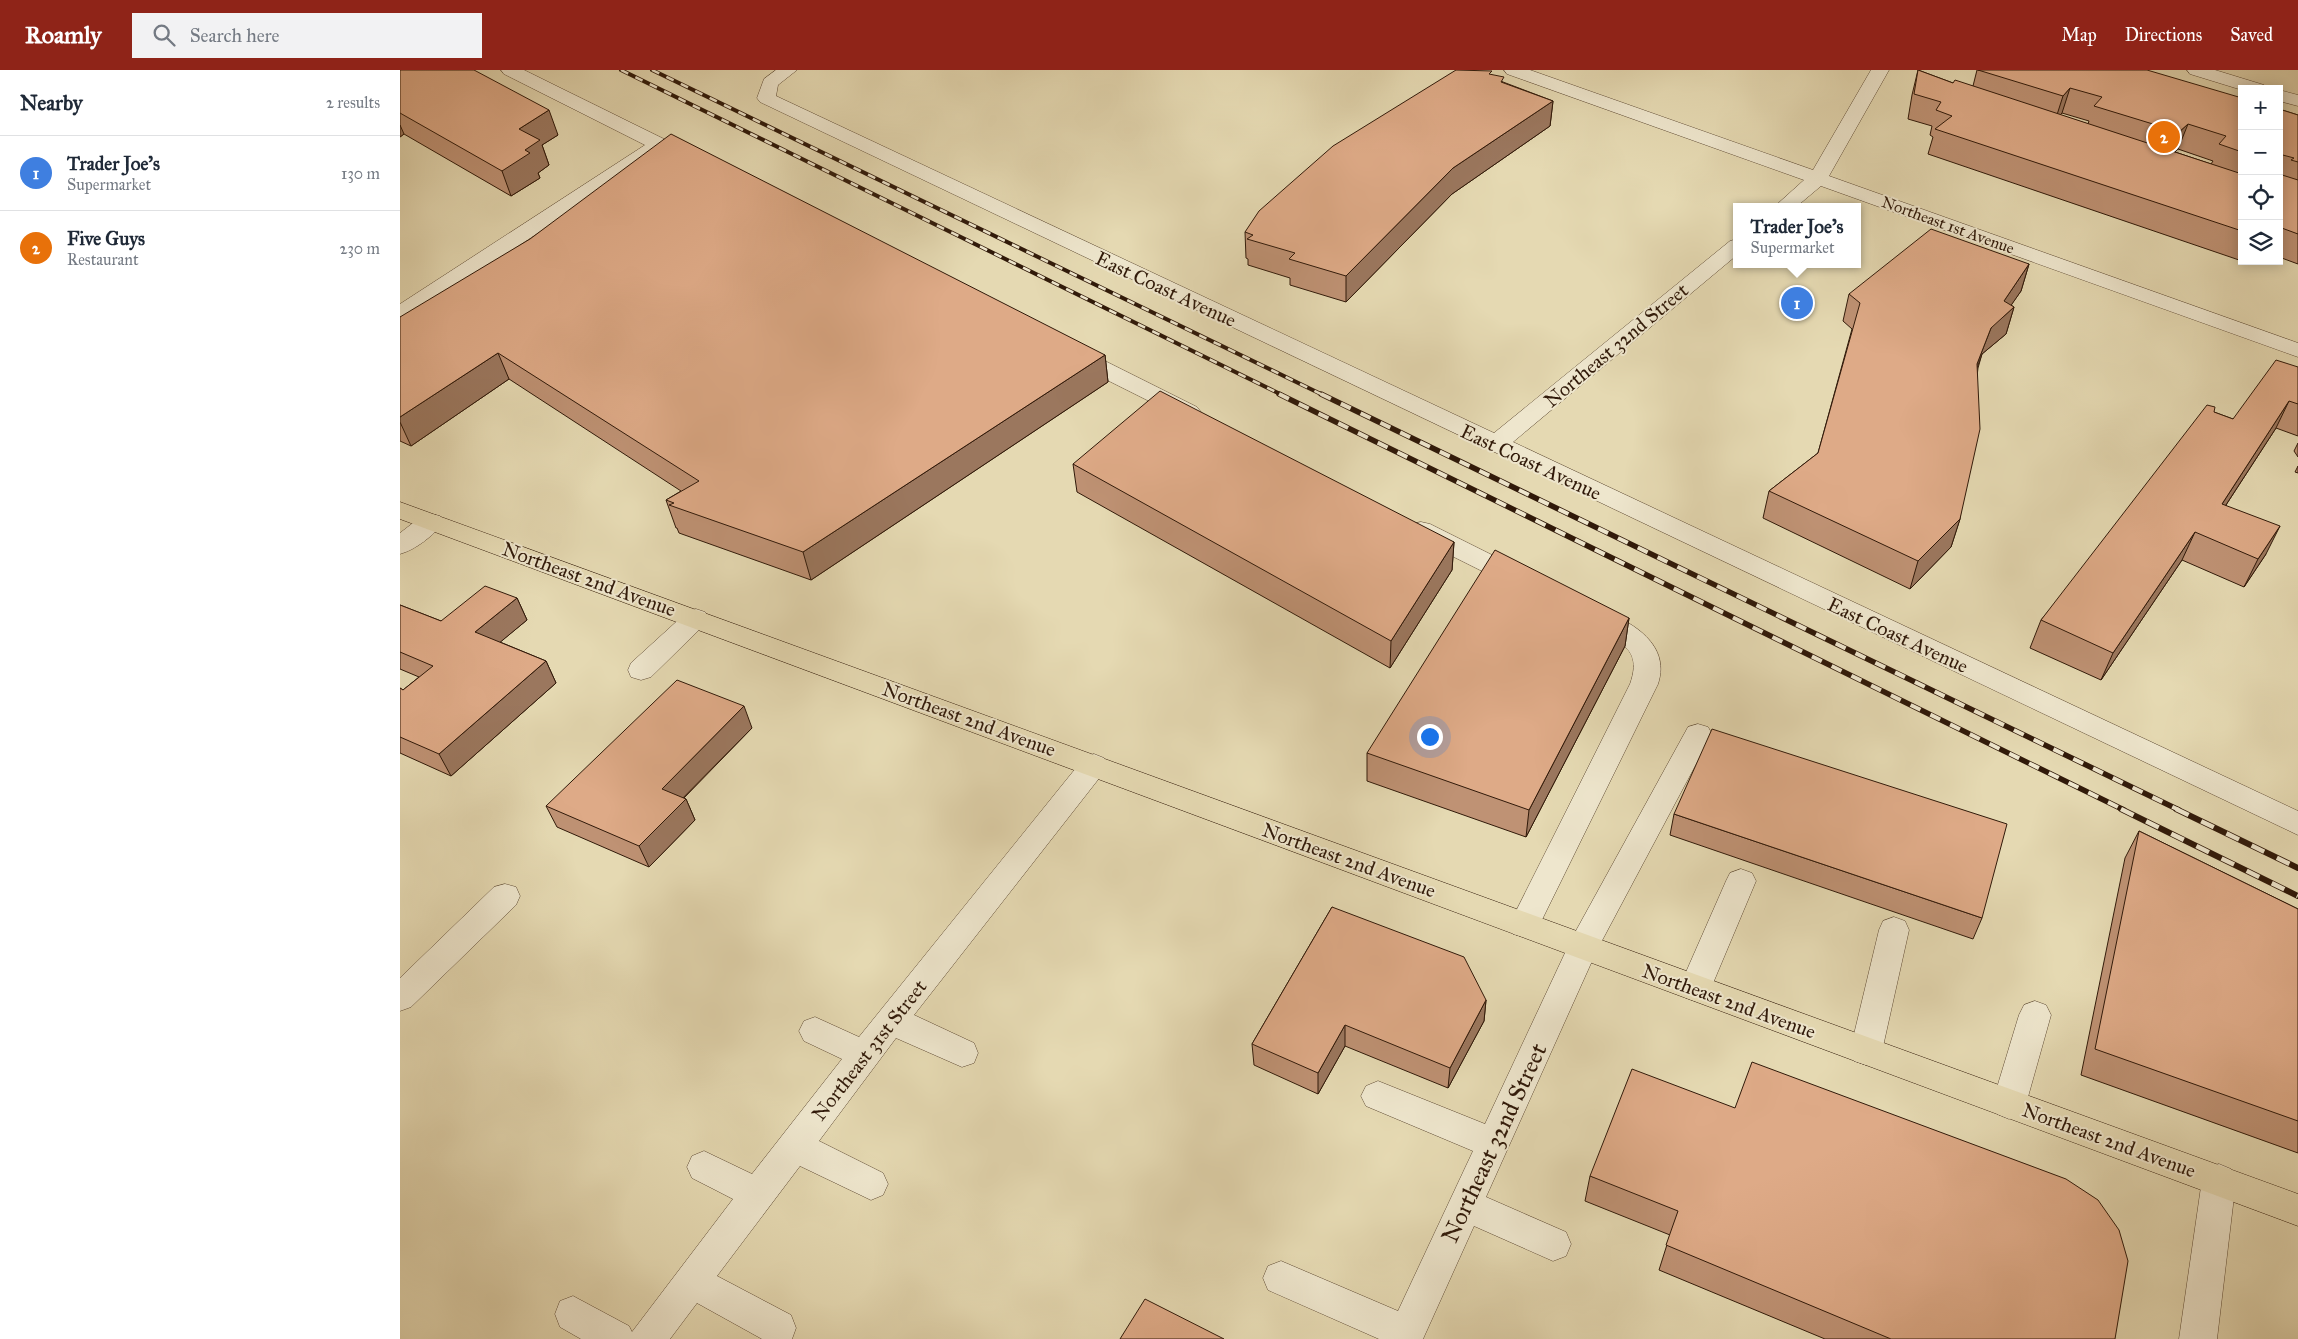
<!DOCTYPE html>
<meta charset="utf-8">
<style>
:root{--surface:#fff;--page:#f2f2f3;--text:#1f2937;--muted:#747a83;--line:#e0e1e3;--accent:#8f2418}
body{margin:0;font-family:"IM FELL Great Primer",serif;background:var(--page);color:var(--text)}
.controls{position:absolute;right:15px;top:15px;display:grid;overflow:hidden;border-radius:0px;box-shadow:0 2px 12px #0003}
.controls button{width:45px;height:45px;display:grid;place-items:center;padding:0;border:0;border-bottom:1px solid var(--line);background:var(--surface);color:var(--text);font:25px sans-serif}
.you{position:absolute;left:1029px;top:666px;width:18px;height:18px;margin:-12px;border:4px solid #fff;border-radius:50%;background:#1a73e8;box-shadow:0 0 0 8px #1a73e833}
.badge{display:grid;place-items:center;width:32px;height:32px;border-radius:50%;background:var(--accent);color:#fff;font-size:16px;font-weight:700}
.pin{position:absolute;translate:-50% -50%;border:2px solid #fff;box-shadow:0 1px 5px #0006}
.popup{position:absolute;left:1333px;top:133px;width:128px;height:65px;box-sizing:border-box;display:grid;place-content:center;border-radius:0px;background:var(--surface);filter:drop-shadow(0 1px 4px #0005);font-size:16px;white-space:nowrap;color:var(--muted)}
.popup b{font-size:19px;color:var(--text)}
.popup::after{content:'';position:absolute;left:50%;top:100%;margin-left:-10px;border:10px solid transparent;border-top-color:var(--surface)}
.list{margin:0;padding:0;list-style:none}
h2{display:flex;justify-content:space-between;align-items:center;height:65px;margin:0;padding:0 20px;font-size:21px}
h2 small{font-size:16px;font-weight:400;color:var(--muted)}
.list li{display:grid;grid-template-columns:32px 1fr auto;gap:15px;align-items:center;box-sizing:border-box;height:75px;padding:0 20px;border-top:1px solid var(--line)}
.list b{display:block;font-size:19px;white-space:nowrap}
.list p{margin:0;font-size:16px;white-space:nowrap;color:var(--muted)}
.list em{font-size:16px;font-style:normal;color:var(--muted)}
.icon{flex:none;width:28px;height:28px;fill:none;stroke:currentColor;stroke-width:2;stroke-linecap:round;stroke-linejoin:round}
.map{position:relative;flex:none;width:1898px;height:1269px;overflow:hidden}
header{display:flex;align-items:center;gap:30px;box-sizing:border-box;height:70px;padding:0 25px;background:var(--accent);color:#fff}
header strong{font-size:24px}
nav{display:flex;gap:28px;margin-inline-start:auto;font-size:18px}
.search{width:350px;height:45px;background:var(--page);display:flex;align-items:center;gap:12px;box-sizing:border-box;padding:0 18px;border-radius:0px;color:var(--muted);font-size:19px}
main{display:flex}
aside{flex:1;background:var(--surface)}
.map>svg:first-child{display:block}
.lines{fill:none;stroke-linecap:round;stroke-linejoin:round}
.minor-casing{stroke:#5d4933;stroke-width:1}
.major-casing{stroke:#301909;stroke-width:1}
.minor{fill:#eee6cd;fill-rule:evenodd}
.major{fill:#e5d9b2;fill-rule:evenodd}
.rail-far2-casing{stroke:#301909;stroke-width:4}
.rail-far1-casing{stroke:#301909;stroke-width:5.5}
.rail-casing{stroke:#301909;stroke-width:6}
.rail-far2{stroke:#eee6cd;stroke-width:2.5;stroke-dasharray:8;stroke-linecap:butt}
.rail-far1{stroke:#eee6cd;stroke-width:4;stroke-dasharray:11;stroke-linecap:butt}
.rail{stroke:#eee6cd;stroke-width:4.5;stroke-dasharray:14;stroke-linecap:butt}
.wall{fill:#bf9274;stroke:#301909;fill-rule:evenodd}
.shaded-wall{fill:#9b775e;stroke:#301909}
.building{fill:#deaa87;stroke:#301909}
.labels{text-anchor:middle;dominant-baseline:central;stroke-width:4;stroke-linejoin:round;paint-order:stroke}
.far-street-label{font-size:16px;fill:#301909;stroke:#eee6cd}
.street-label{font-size:20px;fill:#301909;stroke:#eee6cd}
.near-street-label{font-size:24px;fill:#301909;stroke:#eee6cd}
</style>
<header>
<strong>Roamly</strong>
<div class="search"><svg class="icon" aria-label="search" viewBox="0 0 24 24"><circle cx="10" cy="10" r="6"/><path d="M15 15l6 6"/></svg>Search here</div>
<nav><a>Map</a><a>Directions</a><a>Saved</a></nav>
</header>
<main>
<aside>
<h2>Nearby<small>2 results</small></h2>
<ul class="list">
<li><span class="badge" style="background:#3f7fe0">1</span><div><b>Trader Joe's</b><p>Supermarket</p></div><em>130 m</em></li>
<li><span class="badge" style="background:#e8710a">2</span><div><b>Five Guys</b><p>Restaurant</p></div><em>230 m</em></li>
</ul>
</aside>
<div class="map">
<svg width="1898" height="1269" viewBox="0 0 1898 1269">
<rect width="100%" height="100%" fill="#e5d9b2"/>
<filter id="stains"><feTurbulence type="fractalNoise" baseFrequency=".004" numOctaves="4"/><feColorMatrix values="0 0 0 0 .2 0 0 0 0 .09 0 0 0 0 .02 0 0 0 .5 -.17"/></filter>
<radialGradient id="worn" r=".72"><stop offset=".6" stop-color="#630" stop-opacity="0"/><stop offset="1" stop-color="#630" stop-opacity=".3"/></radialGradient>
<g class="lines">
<defs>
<path id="minor" d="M 101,0 L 124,0 L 266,70 L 268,74 L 266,78 L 8,249 L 0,250 L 0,234 L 245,75 L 104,4 Z
M 376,0 L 397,0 L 378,15 L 376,26 L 1094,363 L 1330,171 L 1337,169 L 1337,185 L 1113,372 L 1898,741 L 1898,765 L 360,32 L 357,28 L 364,9 Z
M 1104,0 L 1130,0 L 1413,100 L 1471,0 L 1489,0 L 1429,106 L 1898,273 L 1898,287 L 1421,116 L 1396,137 L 1374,137 L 1404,110 L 1107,4 Z
M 1787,0 L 1815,0 L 1864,15 L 1867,19 L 1842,20 L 1790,4 Z
M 1879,20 L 1898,25 L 1898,36 L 1879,31 Z
M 673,277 L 681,279 L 797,337 L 801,342 L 797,347 L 789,349 L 781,347 L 665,289 L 662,284 L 665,279 Z
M 31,444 L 40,446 L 43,452 C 35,465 15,480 0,484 L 0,463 L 22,446 Z
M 1021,452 L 1030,454 L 1128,503 L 1132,509 L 1128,515 L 1119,518 L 1110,515 L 1012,466 L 1009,460 L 1012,454 Z
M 1193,538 C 1227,548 1272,572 1258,614 L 1135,864 L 1124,867 L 1113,864 L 1109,855 L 1230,614 C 1248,564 1195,573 1180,547 L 1184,541 Z
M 296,539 L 305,542 L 309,548 L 305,554 L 251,607 L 241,610 L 231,607 L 228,600 L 231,593 L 287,542 Z
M 1298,654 L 1308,657 L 1312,664 L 1197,880 L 1086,1127 L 1166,1162 L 1171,1174 L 1166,1186 L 1153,1191 L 1074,1156 L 1023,1269 L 979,1269 L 868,1220 L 863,1208 L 868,1196 L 881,1191 L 998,1241 L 1073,1081 L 966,1036 L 961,1026 L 966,1016 L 978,1011 L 1085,1054 L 1172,868 L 1288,657 Z
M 694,684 L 704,688 L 708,695 L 704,702 L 514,945 L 574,973 L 578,983 L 574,993 L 562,997 L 496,968 L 419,1071 L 483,1103 L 488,1114 L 483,1125 L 471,1130 L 400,1096 L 317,1206 L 391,1245 L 396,1258 L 392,1269 L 362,1269 L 297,1233 L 270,1269 L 181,1269 L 160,1257 L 155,1244 L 160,1231 L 173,1226 L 229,1256 L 232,1262 L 333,1129 L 292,1108 L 287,1097 L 292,1086 L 304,1081 L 352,1104 L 442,989 L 404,971 L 399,961 L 404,951 L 415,947 L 459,967 L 684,688 Z
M 1341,799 L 1352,803 L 1356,811 L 1311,918 L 1306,927 L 1295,931 L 1284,927 L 1279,918 L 1326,811 L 1330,803 Z
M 105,814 L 116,817 L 120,826 L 116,835 L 11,937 L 0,941 L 0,908 L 94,817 Z
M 1494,847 L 1505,851 L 1509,860 L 1482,981 L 1478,991 L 1466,995 L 1454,991 L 1450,981 L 1479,860 L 1483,851 Z
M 1635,931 L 1646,935 L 1651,945 L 1626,1034 L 1621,1044 L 1609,1049 L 1597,1044 L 1592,1034 L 1619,945 L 1624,935 Z
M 1819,1094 L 1831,1099 L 1836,1110 L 1817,1269 L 1779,1269 L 1802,1110 L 1807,1099 Z"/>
<path id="major" d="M 0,432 L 1898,1124 L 1898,1156 L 0,449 Z"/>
</defs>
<use href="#minor" class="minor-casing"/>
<use href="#major" class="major-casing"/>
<use href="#minor" class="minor"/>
<use href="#major" class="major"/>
<defs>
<path id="rail-far2" d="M 221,0 L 882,325
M 252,0 L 923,325"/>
<path id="rail-far1" d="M 879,324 L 1724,740
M 921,324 L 1779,740"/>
<path id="rail" d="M 1721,739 L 1898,826
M 1776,739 L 1898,798"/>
</defs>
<use href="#rail-far2" class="rail-far2-casing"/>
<use href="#rail-far1" class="rail-far1-casing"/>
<use href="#rail" class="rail-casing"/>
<use href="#rail-far2" class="rail-far2"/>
<use href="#rail-far1" class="rail-far1"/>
<use href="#rail" class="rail"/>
</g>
<path class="wall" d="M 0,0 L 158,65 L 142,75 L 149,95 L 138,103 L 140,108 L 111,126 L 4,64 L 0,67 Z
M 1518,0 L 1553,13 L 1573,16 L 1577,0 L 1842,28 L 1842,191 L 1528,84 L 1533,67 L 1530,65 L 1532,56 L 1508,49 L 1512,25 ZM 1662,43 L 1689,51 L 1688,54 L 1660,45 ZM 1778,79 L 1813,91 L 1811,94 L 1775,82 Z
M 1092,5 L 1103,12 L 1153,31 L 1150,56 L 1052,124 L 946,232 L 890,215 L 890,208 L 848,195 L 848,189 L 846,188 L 845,162 Z
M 1879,39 L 1898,45 L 1898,194 L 1879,187 Z
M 1629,194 L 1621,221 L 1611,235 L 1614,237 L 1606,264 L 1582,284 L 1578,298 L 1560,449 L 1551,477 L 1510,519 L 1363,448 L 1369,421 L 1418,383 L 1452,259 L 1443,251 L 1449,224 Z
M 0,247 L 705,285 L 708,312 L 411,510 L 279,463 L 277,458 L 276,458 L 266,430 L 281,421 L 109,309 L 11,376 L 0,371 Z
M 1898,297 L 1898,366 L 1876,358 L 1826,435 L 1866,484 L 1844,517 L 1782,490 L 1701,610 L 1630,578 L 1641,550 L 1814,342 L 1833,349 Z
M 1898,373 L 1898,387 L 1894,381 Z
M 673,394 L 1054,472 L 1052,500 L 990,598 L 677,422 Z
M 1898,396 L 1898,403 L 1895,402 Z
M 117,528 L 127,550 L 100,572 L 146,591 L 156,613 L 51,706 L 0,683 L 0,618 L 3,620 L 19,607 L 0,599 L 0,535 L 41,551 Z
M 1229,548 L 1225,576 L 1126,767 L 967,711 L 967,683 Z
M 352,658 L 284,728 L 286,729 L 295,750 L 249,797 L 157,757 L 146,736 Z
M 1274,744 L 1582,848 L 1573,869 L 1270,765 Z
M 1739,761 L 1898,839 L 1898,1083 L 1681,1005 L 1725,788 Z
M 932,837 L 1086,930 L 1084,951 L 1048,1018 L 945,976 L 918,1024 L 854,995 L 852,974 Z
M 1190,1106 L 1715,1269 L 1425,1269 L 1259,1200 L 1270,1165 L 1185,1131 Z"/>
<path class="shaded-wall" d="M 1670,18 L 1662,43 L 1655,51 L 1663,26 Z
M 1153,31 L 1150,56 L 1052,124 L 946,232 L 946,206 L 1053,98 Z
M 149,40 L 158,65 L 142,75 L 149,95 L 138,103 L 140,108 L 111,126 L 102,101 L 119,59 Z
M 1788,54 L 1778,79 L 1770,87 L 1779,62 Z
M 0,55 L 4,64 L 0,67 Z
M 1629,194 L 1621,221 L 1603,247 L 1614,237 L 1606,264 L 1582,284 L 1569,321 L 1577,294 L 1591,258 L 1604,231 Z
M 98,283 L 109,309 L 11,376 L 0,352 L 0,347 Z
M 705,285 L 708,312 L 411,510 L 403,482 Z
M 1889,331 L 1876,358 L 1809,461 L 1822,434 Z
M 1560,449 L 1551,477 L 1510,519 L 1518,491 Z
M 1880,456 L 1866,484 L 1844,517 L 1858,489 Z
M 1795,462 L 1782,490 L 1701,610 L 1713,583 Z
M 1054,472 L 1052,500 L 990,598 L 991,571 Z
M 117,528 L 127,550 L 86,584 L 75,562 Z
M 1229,548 L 1225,576 L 1126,767 L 1129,740 Z
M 146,591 L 156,613 L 51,706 L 39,684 Z
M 344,636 L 352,658 L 271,740 L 262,719 Z
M 286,729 L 295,750 L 249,797 L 239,776 Z
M 1086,930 L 1084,951 L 1048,1018 L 1050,998 Z
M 945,955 L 945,976 L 918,1024 L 918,1003 Z"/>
<path class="building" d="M 0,0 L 74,0 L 149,40 L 119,59 L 140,70 L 125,80 L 130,83 L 102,101 L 0,43 Z
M 1056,0 L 1092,1 L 1089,4 L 1104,7 L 1101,12 L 1153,31 L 1053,98 L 946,206 L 889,189 L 895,183 L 847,169 L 853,165 L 845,162 L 859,141 L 933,76 Z
M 1518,0 L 1553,13 L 1555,10 L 1842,104 L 1842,161 L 1535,59 L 1552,46 L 1536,40 L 1541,32 L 1514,24 Z
M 1578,0 L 1747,0 L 1842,28 L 1842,82 L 1819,74 L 1826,66 L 1788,54 L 1779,62 L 1694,36 L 1702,27 L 1670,18 L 1663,26 Z
M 1879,39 L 1898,45 L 1898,92 L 1891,90 L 1894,88 L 1879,84 Z
M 271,64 L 705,285 L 403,482 L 269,435 L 274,433 L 266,430 L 299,411 L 98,283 L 0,347 L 0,247 L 130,169 Z
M 1879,104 L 1898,110 L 1898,164 L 1879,157 Z
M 1531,159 L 1629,194 L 1604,231 L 1614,237 L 1591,258 L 1577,294 L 1580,359 L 1560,449 L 1518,491 L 1369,421 L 1418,383 L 1460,233 L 1449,224 Z
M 1876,290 L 1898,297 L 1898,334 L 1889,331 L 1822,434 L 1880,456 L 1858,489 L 1795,462 L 1713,583 L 1641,550 L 1807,335 L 1815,337 L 1814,342 L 1833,349 Z
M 760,321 L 1054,472 L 991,571 L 673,394 Z
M 1095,480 L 1229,548 L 1129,740 L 967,683 Z
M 85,516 L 117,528 L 75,562 L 146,591 L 39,684 L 0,667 L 0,618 L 3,620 L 33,596 L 0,582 L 0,535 L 41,551 Z
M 277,610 L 344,636 L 262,719 L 286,729 L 239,776 L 146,736 Z
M 1312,659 L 1607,754 L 1582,848 L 1274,744 Z
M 1739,761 L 1898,839 L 1898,1051 L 1695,979 Z
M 932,837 L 1064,887 L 1086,930 L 1050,998 L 945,955 L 918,1003 L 852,974 Z
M 1352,992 L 1666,1109 L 1698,1130 L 1719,1160 L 1728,1191 L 1715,1269 L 1491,1269 L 1266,1175 L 1278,1141 L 1190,1106 L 1232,999 L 1335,1038 Z
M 745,1229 L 824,1269 L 720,1269 Z"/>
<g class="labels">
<g class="far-street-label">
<text transform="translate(1548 155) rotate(20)">Northeast 1st Avenue</text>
</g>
<g class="street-label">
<text transform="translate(766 219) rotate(25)">East Coast Avenue</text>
<text transform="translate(1216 275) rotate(-40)">Northeast 32nd Street</text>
<text transform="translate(1131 392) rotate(25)">East Coast Avenue</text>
<text transform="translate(189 509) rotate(20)">Northeast 2nd Avenue</text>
<text transform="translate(1498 565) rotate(25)">East Coast Avenue</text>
<text transform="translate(569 649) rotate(20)">Northeast 2nd Avenue</text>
<text transform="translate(949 790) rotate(20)">Northeast 2nd Avenue</text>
<text transform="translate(1329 931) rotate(20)">Northeast 2nd Avenue</text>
<text transform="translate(469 980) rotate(-52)">Northeast 31st Street</text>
<text transform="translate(1709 1070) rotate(20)">Northeast 2nd Avenue</text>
</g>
<g class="near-street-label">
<text transform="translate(1094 1073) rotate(-65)">Northeast 32nd Street</text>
</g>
</g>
<rect width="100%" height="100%" filter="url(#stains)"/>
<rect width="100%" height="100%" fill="url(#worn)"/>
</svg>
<div class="controls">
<button>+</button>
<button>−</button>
<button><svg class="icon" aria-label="locate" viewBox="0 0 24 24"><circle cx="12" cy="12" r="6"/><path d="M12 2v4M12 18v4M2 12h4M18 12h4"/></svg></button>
<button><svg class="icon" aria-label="layers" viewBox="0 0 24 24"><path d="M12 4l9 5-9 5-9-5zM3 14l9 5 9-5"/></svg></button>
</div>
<div class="you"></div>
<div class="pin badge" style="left:1397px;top:233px;background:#3f7fe0">1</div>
<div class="popup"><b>Trader Joe's</b>Supermarket</div>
<div class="pin badge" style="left:1764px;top:67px;background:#e8710a">2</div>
</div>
</main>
